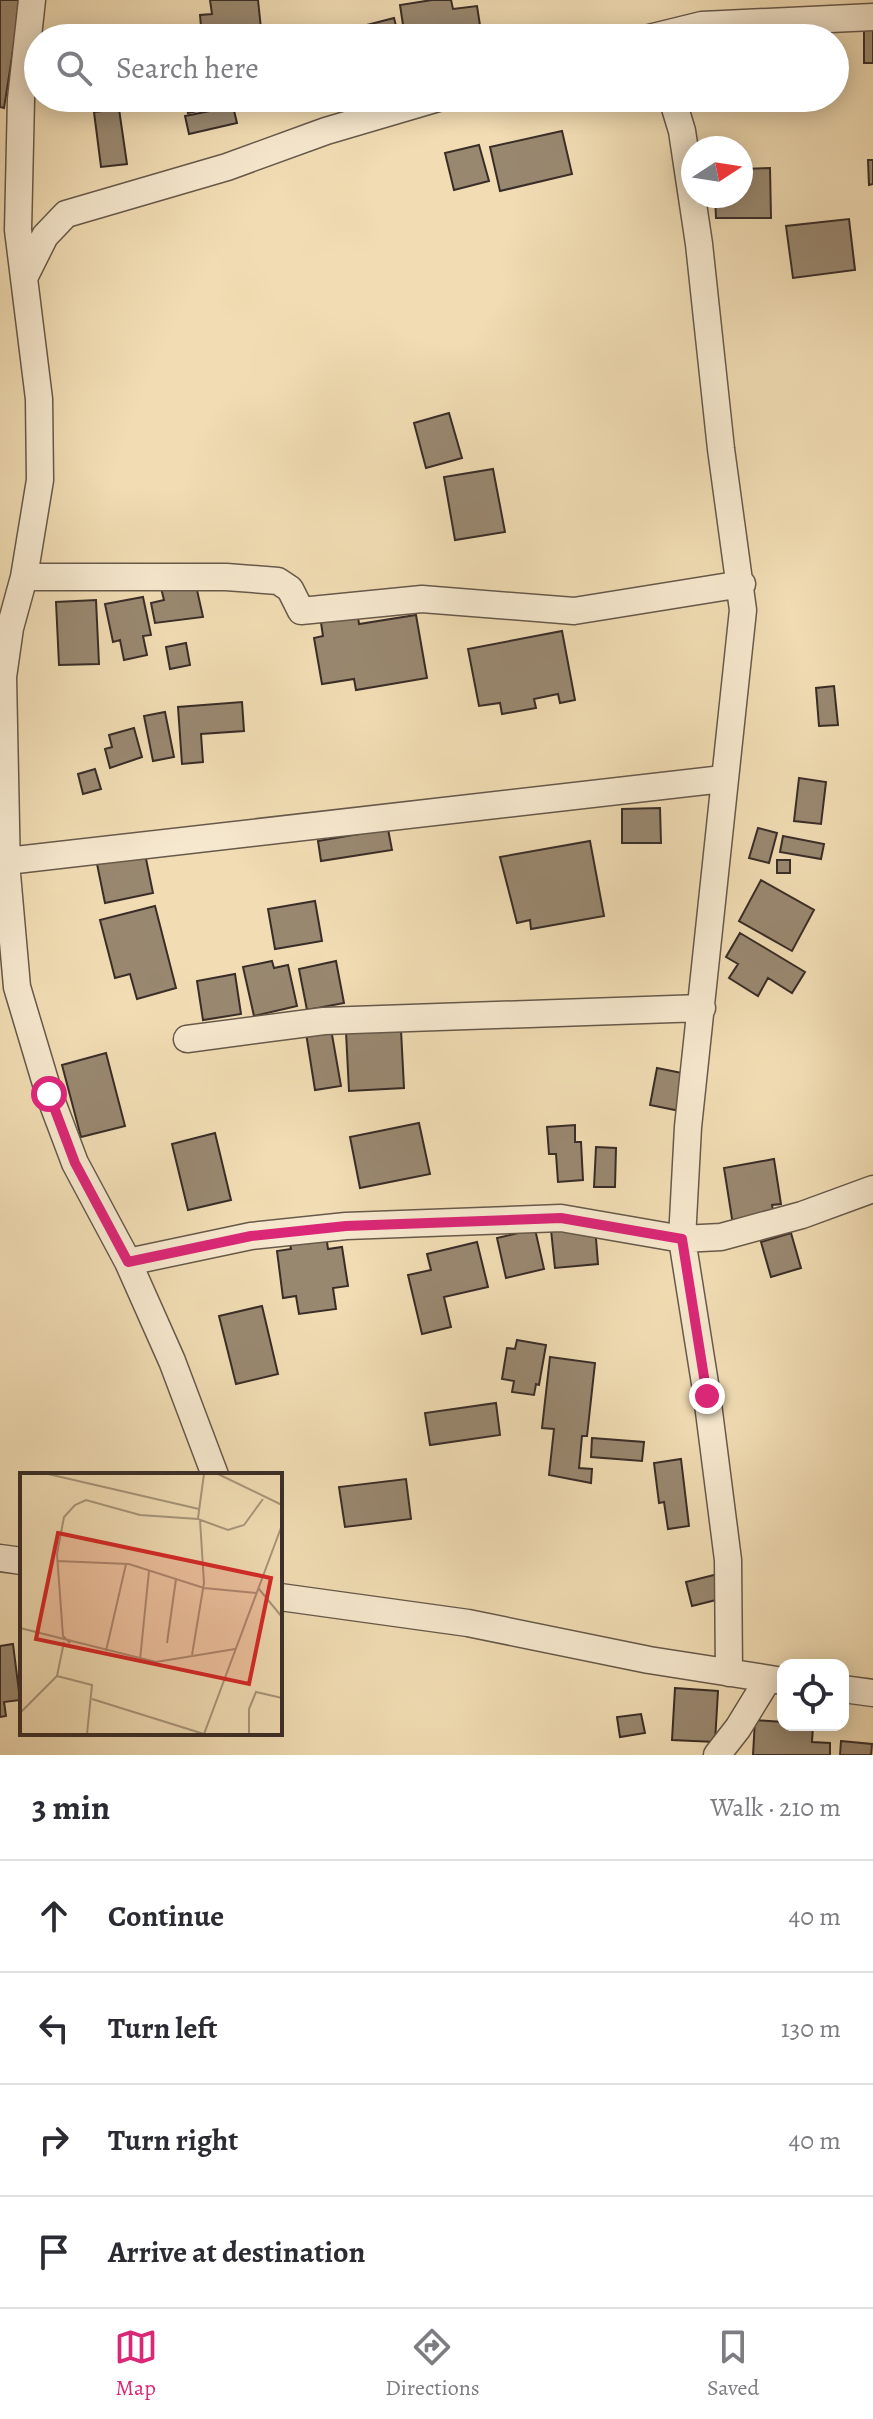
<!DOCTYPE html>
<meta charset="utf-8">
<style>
:root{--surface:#fff;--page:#f7f7f7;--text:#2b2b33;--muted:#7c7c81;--line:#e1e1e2;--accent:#db2777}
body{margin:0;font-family:Alegreya,serif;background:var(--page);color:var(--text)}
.controls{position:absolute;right:24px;bottom:24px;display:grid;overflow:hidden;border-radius:16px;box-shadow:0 4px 20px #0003}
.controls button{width:72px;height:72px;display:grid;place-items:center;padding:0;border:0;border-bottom:2px solid var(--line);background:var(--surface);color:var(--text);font:40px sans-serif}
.compass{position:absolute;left:681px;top:136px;width:72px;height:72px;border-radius:50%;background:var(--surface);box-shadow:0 4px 20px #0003;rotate:78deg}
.stop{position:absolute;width:24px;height:24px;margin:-18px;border:6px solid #db2777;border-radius:50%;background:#fff}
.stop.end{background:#db2777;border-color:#fff;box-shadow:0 2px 8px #0008}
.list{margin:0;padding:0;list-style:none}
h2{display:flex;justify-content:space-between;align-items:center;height:104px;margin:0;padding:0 32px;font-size:34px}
h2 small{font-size:26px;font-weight:400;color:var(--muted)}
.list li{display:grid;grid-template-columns:52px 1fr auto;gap:24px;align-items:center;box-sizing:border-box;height:112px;padding:0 32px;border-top:2px solid var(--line)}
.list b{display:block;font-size:30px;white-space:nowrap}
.list em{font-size:26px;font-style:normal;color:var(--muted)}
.icon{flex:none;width:44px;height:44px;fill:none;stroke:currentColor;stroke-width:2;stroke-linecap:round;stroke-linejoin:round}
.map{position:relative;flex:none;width:873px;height:1755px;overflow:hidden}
.search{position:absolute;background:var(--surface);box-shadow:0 4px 20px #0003;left:24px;right:24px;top:24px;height:88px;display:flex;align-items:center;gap:20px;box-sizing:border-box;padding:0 28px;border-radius:44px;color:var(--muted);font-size:30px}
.sheet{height:552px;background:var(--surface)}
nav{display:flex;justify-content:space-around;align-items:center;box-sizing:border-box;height:112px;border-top:2px solid var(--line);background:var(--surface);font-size:22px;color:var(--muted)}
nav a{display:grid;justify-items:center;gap:4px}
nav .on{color:var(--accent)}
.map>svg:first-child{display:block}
.building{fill:#998870;stroke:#392d28;stroke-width:2}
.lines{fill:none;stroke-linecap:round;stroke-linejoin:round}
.minor-casing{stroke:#67594b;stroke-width:29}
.minor{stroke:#f6e8ce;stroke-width:26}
.route{stroke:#db2777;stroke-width:10}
.inset-road{fill:none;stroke:#a7967b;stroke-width:2}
.view{fill:#d62828;fill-opacity:0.15;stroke:#d62828;stroke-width:4}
.inset-edge{fill:none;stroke:#392d28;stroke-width:4}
</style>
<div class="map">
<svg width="873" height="1755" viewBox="0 0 873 1755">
<rect width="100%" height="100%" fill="#f1dcb3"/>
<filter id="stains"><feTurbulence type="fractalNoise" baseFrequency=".0025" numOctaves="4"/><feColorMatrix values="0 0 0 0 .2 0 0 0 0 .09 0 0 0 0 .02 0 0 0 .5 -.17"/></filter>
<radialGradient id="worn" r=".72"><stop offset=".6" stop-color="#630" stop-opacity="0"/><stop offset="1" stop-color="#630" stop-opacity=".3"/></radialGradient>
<path class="building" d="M 0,0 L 21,0 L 4,108 L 0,107 Z
M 210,0 L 258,0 L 262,38 L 239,38 L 239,36 L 202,38 L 200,15 L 212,14 Z
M 432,0 L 451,0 L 453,9 L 477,6 L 482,38 L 405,38 L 400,5 Z
M 394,18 L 399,38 L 362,38 L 359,27 Z
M 864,27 L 873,27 L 873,63 L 864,63 Z
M 185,98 L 199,98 L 202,110 L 188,113 Z
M 207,98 L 231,98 L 237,123 L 189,134 L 185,116 L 210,111 Z
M 119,109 L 127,164 L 101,167 L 94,112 Z
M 562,131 L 572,174 L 500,191 L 490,147 Z
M 479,145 L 489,181 L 454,190 L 445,153 Z
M 868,160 L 873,160 L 873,184 L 869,185 Z
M 770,168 L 771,218 L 716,218 L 715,196 L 741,196 L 741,169 Z
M 849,219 L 855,270 L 793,278 L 786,226 Z
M 449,413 L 462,458 L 426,468 L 414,423 Z
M 493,469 L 505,532 L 455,540 L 444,477 Z
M 195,581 L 203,617 L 155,623 L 151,603 L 164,600 L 161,588 Z
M 143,597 L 151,635 L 143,636 L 147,655 L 124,660 L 120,640 L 113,642 L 105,604 Z
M 96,600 L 99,664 L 59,665 L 56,602 Z
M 357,610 L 359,624 L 416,615 L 427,678 L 356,690 L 354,679 L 322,684 L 314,638 L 323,636 L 320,616 Z
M 562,631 L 575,700 L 560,703 L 558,694 L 534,699 L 536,708 L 502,714 L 500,703 L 479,706 L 468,649 Z
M 186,643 L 190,665 L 170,669 L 166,647 Z
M 834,686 L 838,725 L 819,726 L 816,688 Z
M 242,702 L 244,731 L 201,734 L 203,762 L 182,764 L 178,707 Z
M 165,712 L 174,757 L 153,761 L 144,716 Z
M 134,728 L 142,757 L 110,768 L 105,749 L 112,747 L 109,735 Z
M 95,769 L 101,789 L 83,794 L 78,774 Z
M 799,778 L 826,782 L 821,824 L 794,821 Z
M 660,808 L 661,843 L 622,843 L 622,809 Z
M 758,828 L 777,833 L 769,863 L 749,858 Z
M 388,829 L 392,850 L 321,861 L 318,841 Z
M 783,836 L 824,844 L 821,859 L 780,852 Z
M 590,841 L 604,916 L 531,929 L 530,920 L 517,923 L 500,857 Z
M 144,849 L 153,893 L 105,903 L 96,859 Z
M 777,860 L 790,860 L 790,873 L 777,873 Z
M 761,880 L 814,910 L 792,951 L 739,921 Z
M 315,901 L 322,941 L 275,949 L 268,909 Z
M 155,906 L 176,988 L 137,999 L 130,974 L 115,978 L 100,920 Z
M 740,933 L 805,972 L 792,993 L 768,978 L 758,996 L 729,978 L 738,964 L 726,957 Z
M 272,961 L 274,968 L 288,965 L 297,1006 L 254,1016 L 243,967 Z
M 336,961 L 344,1003 L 307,1010 L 299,969 Z
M 235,974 L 241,1014 L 203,1020 L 197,981 Z
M 331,1029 L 341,1086 L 315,1090 L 306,1033 Z
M 401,1030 L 404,1088 L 349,1091 L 346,1032 Z
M 106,1053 L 125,1126 L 81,1137 L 62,1065 Z
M 657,1068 L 687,1074 L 680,1111 L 650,1105 Z
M 419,1123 L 430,1174 L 360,1188 L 350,1137 Z
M 575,1125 L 575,1142 L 581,1142 L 583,1180 L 558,1182 L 556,1154 L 549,1154 L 547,1127 Z
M 215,1133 L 231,1200 L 188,1210 L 172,1144 Z
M 596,1147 L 616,1148 L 615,1187 L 594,1187 Z
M 774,1159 L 781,1204 L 772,1205 L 774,1218 L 733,1225 L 724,1168 Z
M 595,1226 L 598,1264 L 555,1268 L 551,1230 Z
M 535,1229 L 544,1269 L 506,1278 L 497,1238 Z
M 791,1233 L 801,1268 L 771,1277 L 761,1242 Z
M 326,1235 L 328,1249 L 342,1247 L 348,1286 L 333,1288 L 336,1309 L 299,1314 L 296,1296 L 283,1298 L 277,1251 L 291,1249 L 289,1240 Z
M 477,1242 L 488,1287 L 444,1297 L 451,1327 L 422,1334 L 408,1275 L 431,1270 L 427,1254 Z
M 262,1306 L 278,1374 L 236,1384 L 219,1316 Z
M 517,1340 L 546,1345 L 539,1385 L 536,1384 L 534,1395 L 512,1392 L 514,1381 L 502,1379 L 507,1348 L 515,1349 Z
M 550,1357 L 595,1363 L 587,1436 L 582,1436 L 579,1468 L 592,1469 L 591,1483 L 549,1475 L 554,1429 L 542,1428 Z
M 496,1403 L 500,1435 L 430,1445 L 425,1413 Z
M 592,1438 L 644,1442 L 642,1461 L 591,1457 Z
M 681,1459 L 689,1526 L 668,1529 L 664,1502 L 659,1503 L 654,1463 Z
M 406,1479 L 411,1519 L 345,1527 L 339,1487 Z
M 722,1573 L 728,1597 L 692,1606 L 686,1582 Z
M 13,1644 L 20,1700 L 4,1702 L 6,1716 L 0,1717 L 0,1646 Z
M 675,1688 L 718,1691 L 715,1742 L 672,1740 Z
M 641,1714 L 645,1733 L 620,1737 L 617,1717 Z
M 755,1720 L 783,1722 L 783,1725 L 813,1725 L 812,1742 L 830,1743 L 830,1755 L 753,1755 Z
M 841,1741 L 872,1744 L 871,1755 L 840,1755 Z"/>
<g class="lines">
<defs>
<path id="minor" d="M 32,0 L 21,99 L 18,230 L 39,399 L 40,480 L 24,577 L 10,628 L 3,677 L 7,874 L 17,987 L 49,1094 L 75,1163 L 128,1262 L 172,1361 L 215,1475
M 649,38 L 702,25 L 873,17
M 672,98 L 682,131 L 699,244 L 721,449 L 743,610 L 688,1127 L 682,1239 L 707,1396 L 728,1560 L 729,1673
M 24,278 L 45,236 L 66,214 L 227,167 L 326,131 L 438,98
M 24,577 L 226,577 L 278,581 L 290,589 L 301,611 L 422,599 L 574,611 L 742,584
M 7,861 L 723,779
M 187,1039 L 324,1021 L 702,1008
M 128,1262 L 251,1236 L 346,1226 L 561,1218 L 682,1239 L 721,1237 L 802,1215 L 873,1189
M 0,1558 L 22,1561
M 280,1597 L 468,1623 L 649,1660 L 783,1681
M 843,1689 L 873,1693
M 717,1755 L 738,1728 L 768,1679"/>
</defs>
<use href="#minor" class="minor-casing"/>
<use href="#minor" class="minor"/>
</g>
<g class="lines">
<path class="route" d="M 49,1094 L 75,1163 L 128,1262 L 251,1236 L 346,1226 L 561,1218 L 682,1239 L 707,1396"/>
</g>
<g transform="translate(20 1473)">
<rect width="262" height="262" fill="#f1dcb3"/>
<path class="inset-road" d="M 28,1 L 179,36M 198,1 L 262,32M 178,45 L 184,1M 37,88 L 109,91 L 184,115 L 237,120M 239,116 L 262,144M 0,155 L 136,189 L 215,176M 50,170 L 43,163 L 37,81 L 44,44 L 55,32 L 66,27 L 120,42 L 178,46 L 208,57 L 224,52 L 243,26M 147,170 L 156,106M 86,178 L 106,91M 172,182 L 184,110 L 180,47M 120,187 L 129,98M 37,203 L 72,212 L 67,261M 72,226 L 184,261 L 262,52M 0,240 L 37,203 L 44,169M 229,261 L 229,236 L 236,219 L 262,225"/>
<path class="view" d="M 38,60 L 251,105 L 229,211 L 16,166 Z"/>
<rect width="262" height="262" class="inset-edge"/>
</g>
<rect width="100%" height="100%" filter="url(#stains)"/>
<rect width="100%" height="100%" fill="url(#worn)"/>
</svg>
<div class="controls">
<button><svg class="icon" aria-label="locate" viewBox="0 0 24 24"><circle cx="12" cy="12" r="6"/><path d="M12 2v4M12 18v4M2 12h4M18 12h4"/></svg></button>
</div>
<svg class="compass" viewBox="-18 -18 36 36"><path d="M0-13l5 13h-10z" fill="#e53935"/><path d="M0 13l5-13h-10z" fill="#7c7c81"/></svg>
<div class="stop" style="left:49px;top:1094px"></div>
<div class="stop end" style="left:707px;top:1396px"></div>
<div class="search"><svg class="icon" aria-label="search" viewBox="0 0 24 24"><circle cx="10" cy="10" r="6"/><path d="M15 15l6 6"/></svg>Search here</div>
</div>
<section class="sheet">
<h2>3 min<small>Walk · 210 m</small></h2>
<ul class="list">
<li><svg class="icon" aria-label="ahead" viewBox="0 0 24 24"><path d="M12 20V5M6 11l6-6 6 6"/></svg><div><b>Continue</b></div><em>40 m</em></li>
<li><svg class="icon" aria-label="left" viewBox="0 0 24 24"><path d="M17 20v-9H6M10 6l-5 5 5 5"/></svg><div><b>Turn left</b></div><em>130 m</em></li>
<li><svg class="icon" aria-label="right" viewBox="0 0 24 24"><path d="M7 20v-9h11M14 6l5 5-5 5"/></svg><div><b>Turn right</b></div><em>40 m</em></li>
<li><svg class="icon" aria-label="arrive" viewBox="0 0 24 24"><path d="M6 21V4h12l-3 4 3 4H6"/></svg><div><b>Arrive at destination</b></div></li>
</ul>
</section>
<nav>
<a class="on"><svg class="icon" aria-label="map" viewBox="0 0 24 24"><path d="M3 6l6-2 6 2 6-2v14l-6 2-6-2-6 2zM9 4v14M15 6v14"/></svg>Map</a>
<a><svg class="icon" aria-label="directions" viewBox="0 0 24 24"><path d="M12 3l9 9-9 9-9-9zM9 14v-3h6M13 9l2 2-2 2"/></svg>Directions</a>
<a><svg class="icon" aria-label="saved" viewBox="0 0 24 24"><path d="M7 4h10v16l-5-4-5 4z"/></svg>Saved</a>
</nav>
